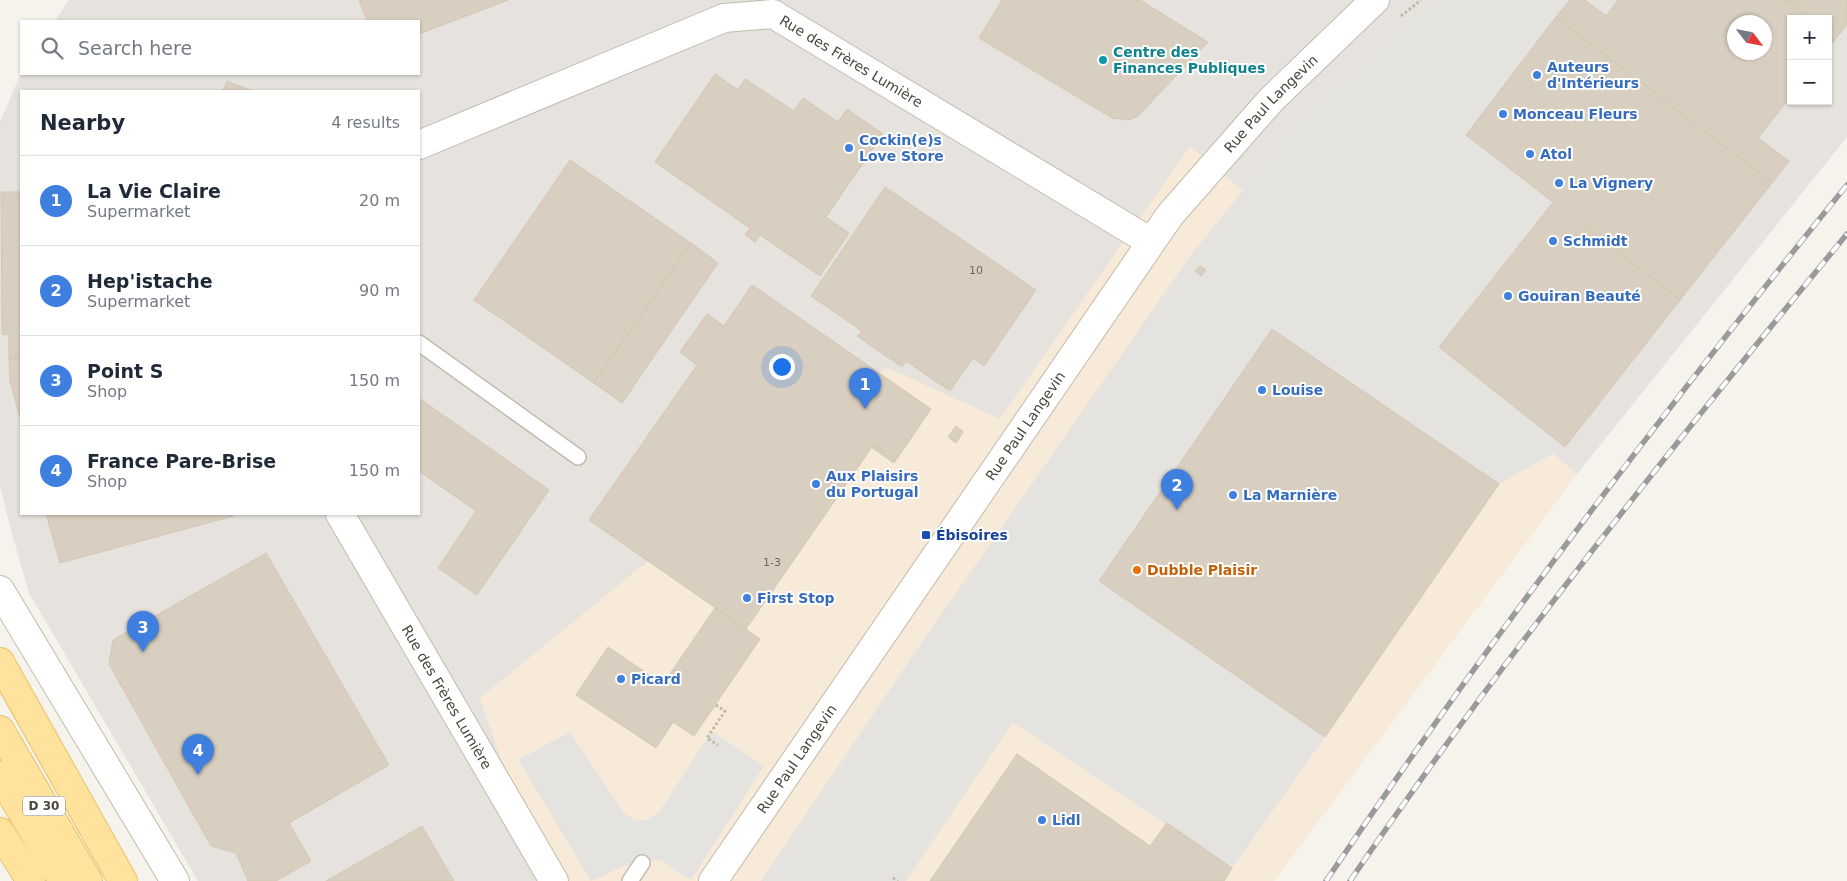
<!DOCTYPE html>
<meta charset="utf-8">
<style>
:root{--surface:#fff;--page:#f6f6f7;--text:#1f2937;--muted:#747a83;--line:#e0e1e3;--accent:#fc3f1d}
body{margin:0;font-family:"DejaVu Sans",sans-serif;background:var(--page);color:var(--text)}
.controls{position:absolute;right:15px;top:15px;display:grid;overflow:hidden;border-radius:0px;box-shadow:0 1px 4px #0004}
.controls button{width:45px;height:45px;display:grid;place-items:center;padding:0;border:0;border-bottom:1px solid var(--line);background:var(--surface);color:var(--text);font:25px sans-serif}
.compass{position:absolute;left:1727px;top:15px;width:45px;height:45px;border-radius:50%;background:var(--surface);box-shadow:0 1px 4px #0004;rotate:122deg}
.you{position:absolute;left:781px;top:366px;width:18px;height:18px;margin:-12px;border:4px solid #fff;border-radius:50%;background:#1a73e8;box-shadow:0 0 0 8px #1a73e833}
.badge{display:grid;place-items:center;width:32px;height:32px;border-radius:50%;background:var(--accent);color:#fff;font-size:16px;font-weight:700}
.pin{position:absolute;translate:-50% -41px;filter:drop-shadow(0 1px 2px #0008)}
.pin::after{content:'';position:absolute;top:26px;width:18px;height:15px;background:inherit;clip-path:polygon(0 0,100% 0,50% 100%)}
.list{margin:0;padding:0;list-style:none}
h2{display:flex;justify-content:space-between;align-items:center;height:65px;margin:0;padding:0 20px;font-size:21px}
h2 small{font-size:16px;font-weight:400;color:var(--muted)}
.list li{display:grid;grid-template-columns:32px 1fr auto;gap:15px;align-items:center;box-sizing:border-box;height:90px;padding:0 20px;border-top:1px solid var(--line)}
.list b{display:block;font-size:19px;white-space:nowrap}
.list p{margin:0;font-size:16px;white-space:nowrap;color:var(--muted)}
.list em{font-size:16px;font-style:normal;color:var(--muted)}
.icon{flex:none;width:28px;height:28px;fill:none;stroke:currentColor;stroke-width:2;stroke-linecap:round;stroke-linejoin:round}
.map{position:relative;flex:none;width:1847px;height:881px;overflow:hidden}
.search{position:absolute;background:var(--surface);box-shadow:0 1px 4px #0004;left:20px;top:20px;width:400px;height:55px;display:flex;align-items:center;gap:12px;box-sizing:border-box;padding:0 18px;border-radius:0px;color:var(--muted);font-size:19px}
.panel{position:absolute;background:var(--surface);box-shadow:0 1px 4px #0004;left:20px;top:90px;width:400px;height:425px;border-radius:0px}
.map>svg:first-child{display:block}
.commercial{fill:#f7ead8}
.industrial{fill:#e6e2dd;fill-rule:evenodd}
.parking{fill:#e5e3e0}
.building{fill:#d8cfc1;stroke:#d3c7b4;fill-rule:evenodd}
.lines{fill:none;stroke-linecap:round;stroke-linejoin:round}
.lane-casing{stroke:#c2bbae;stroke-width:18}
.street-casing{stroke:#c2bbae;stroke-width:30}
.primary-casing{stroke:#e6c16a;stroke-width:30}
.path{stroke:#c4b79f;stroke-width:3;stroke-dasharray:2.5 2.5;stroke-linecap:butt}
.lane{stroke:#fff;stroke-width:15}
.street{stroke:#fff;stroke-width:28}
.primary{stroke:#ffe39c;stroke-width:28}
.rail-casing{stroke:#9a9a9a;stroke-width:5.5}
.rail{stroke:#fff;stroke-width:4;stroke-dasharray:11;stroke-linecap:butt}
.culture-dot{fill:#0f9aa8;stroke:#fff;stroke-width:2}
.shop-dot{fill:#3f7fe0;stroke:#fff;stroke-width:2}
.transit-dot{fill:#1a4fb4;stroke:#fff;stroke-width:2}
.food-dot{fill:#e8710a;stroke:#fff;stroke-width:2}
.labels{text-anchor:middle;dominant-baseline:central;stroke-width:4;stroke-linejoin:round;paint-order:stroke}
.number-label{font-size:11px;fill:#6e675b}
.shield{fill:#fff;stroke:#817c74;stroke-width:1}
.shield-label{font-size:12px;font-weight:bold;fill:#4b4439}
.culture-label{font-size:14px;font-weight:bold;fill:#0d838f;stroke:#fff;text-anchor:start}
.street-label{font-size:14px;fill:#4b4439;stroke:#fff}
.shop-label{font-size:14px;font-weight:bold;fill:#366cbe;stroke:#fff;text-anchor:start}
.transit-label{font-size:14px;font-weight:bold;fill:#164399;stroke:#fff;text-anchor:start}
.food-label{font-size:14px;font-weight:bold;fill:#c56008;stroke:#fff;text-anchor:start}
</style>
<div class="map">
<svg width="1847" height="881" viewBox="0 0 1847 881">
<rect width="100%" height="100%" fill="#f6f3ec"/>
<path class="commercial" d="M 1190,145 L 1577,474 L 1274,881 L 543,881 L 480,698 L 886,366 L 1000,419 Z"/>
<path class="industrial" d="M 69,0 L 1847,0 L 1847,137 L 1577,474 L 1190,146 L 1000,419 L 886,367 L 480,698 L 543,881 L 198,881 L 29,593 L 12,534 L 0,486 L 0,122 L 21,73 L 419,74 L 419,21 L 55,21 ZM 1791,19 L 1828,19 L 1828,101 L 1791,101 ZM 1734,22 L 1764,22 L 1764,52 L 1734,52 ZM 21,91 L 419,91 L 419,514 L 21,514 Z"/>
<path class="parking" d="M 1435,0 L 1570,0 L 1554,201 L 1439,347 L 1565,447 L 1499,484 L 1272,329 L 1099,581 L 1325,737 L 1232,868 L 1013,722 L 906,881 L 761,881 L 913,655 L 1190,256 L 1300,120 Z
M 712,731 L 764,766 L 691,880 L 660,860 L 624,866 L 591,881 L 518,760 L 570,732 L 624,813 L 635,820 L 646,820 L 659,812 Z"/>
<path class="building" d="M 359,0 L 508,0 L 419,34 L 419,21 L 367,21 Z
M 1002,0 L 1140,0 L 1208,42 L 1138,116 L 1129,120 L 1112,118 L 979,38 Z
M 1570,0 L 1585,0 L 1606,16 L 1618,0 L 1787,0 L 1810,19 L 1791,19 L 1791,96 L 1758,138 L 1789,161 L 1772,183 L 1556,17 ZM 1734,22 L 1764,22 L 1764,52 L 1734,52 Z
M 1787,0 L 1847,0 L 1847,24 L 1835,40 L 1828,34 L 1828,19 L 1810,19 Z
M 1556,17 L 1772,183 L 1680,300 L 1466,135 Z
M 1828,34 L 1835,40 L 1828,48 Z
M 715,74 L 738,90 L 745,79 L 794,111 L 803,98 L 838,122 L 847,109 L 883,134 L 826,217 L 849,233 L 820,276 L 760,235 L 755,242 L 745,235 L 750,228 L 655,162 Z
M 227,81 L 253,91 L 223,91 Z
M 570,160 L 691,243 L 594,383 L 474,300 Z
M 885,187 L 1036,290 L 984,366 L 973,358 L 950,391 L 906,361 L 902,367 L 857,336 L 862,331 L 811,296 Z
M 1,192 L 21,192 L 21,359 L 9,359 L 9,335 L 2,334 Z
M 1554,201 L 1680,300 L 1565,447 L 1439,347 Z
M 691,243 L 718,263 L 622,403 L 594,383 Z
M 1200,266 L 1206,270 L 1201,276 L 1195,271 Z
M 752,285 L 931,409 L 894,463 L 881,454 L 883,451 L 874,444 L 746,629 L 589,520 L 697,365 L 680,352 L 707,314 L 724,326 Z
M 1272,329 L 1499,484 L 1325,737 L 1099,581 Z
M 9,359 L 21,359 L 21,421 L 10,381 Z
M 419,398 L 549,490 L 477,595 L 438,568 L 476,511 L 419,471 Z
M 956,426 L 963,432 L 956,443 L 948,437 Z
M 874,444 L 883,451 L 881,454 L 871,447 Z
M 46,514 L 232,514 L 233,516 L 60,563 Z
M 266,553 L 389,765 L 289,823 L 311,861 L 276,881 L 248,881 L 236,853 L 211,846 L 109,664 L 113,640 Z
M 715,608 L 760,639 L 694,736 L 673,722 L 656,748 L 576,695 L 608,647 L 663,684 Z
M 1017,754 L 1150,846 L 1167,823 L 1232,868 L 1224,881 L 930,881 Z
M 422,826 L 454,881 L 326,881 Z"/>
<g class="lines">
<defs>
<path id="lane" d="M 419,343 L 578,457
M 630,881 L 642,863"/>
<g id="street">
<path id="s1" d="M 419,145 L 724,18 L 773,14 L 1151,242"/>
<path id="s2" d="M 340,514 L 554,881"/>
<path d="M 0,590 L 175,881"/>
<path id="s3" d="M 713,881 L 1170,215 L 1271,100 L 1375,0"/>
</g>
<path id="primary" d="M 0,662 L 123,881
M 0,730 L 88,881
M 0,775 L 63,881
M 0,832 L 31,881"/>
</defs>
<use href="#lane" class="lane-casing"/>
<use href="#street" class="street-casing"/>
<use href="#primary" class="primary-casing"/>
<path class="path" d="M 1401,16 L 1421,0
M 716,705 L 725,711 L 707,738 L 718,745
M 893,878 L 898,881"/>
<use href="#lane" class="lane"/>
<use href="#street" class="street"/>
<use href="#primary" class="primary"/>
<defs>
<path id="rail" d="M 1326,881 C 1488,641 1664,410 1847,185
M 1350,881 C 1503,657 1674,444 1847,234"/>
</defs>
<use href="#rail" class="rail-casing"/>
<use href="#rail" class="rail"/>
</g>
<circle class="culture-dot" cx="1103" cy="60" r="5"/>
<g class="shop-dot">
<circle cx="1537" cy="75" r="5"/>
<circle cx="1503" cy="114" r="5"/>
<circle cx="849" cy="148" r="5"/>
<circle cx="1530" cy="154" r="5"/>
<circle cx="1559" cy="183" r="5"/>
<circle cx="1553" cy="241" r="5"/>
<circle cx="1508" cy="296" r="5"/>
<circle cx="1262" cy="390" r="5"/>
<circle cx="816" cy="484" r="5"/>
<circle cx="1233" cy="495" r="5"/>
<circle cx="747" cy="598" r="5"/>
<circle cx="621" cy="679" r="5"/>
<circle cx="1042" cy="820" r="5"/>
</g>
<rect class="transit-dot" x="921" y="530" width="10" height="10" rx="2.5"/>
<circle class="food-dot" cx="1137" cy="570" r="5"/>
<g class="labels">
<g class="number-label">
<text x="976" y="270">10</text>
<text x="772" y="562">1-3</text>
</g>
<rect class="shield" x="23" y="796.5" width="42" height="19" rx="4"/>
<g class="shield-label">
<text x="44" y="806">D 30</text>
</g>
<g class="culture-label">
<text x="1113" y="52">Centre des<tspan x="1113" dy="16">Finances Publiques</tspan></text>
</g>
<g class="street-label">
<text stroke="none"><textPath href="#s1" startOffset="471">Rue des Frères Lumière</textPath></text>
<text stroke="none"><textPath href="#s3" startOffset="958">Rue Paul Langevin</textPath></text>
<text stroke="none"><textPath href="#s3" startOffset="552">Rue Paul Langevin</textPath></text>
<text stroke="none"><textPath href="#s2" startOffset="212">Rue des Frères Lumière</textPath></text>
<text stroke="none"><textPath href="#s3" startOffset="148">Rue Paul Langevin</textPath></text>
</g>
<g class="shop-label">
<text x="1547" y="67">Auteurs<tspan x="1547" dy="16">d'Intérieurs</tspan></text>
<text x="1513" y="114">Monceau Fleurs</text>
<text x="859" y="140">Cockin(e)s<tspan x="859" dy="16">Love Store</tspan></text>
<text x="1540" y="154">Atol</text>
<text x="1569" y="183">La Vignery</text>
<text x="1563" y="241">Schmidt</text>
<text x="1518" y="296">Gouiran Beauté</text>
<text x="1272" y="390">Louise</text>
<text x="826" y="476">Aux Plaisirs<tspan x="826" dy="16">du Portugal</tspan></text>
<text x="1243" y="495">La Marnière</text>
<text x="757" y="598">First Stop</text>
<text x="631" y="679">Picard</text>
<text x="1052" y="820">Lidl</text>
</g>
<g class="transit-label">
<text x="936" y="535">Ébisoires</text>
</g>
<g class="food-label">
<text x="1147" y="570">Dubble Plaisir</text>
</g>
</g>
</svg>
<div class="controls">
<button>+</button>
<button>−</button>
</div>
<svg class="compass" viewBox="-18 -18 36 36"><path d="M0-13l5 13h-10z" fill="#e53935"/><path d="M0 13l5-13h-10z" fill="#747a83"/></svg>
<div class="you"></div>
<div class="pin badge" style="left:865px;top:409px;background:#3f7fe0">1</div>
<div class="pin badge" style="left:1177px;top:510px;background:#3f7fe0">2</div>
<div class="pin badge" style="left:143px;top:652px;background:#3f7fe0">3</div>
<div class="pin badge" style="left:198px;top:775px;background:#3f7fe0">4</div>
<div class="search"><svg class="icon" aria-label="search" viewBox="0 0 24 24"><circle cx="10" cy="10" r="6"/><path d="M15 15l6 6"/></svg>Search here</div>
<section class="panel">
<h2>Nearby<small>4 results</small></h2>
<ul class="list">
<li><span class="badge" style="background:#3f7fe0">1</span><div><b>La Vie Claire</b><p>Supermarket</p></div><em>20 m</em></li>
<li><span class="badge" style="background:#3f7fe0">2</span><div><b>Hep'istache</b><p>Supermarket</p></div><em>90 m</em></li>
<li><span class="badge" style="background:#3f7fe0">3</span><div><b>Point S</b><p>Shop</p></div><em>150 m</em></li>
<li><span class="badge" style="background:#3f7fe0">4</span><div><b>France Pare-Brise</b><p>Shop</p></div><em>150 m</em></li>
</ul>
</section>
</div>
